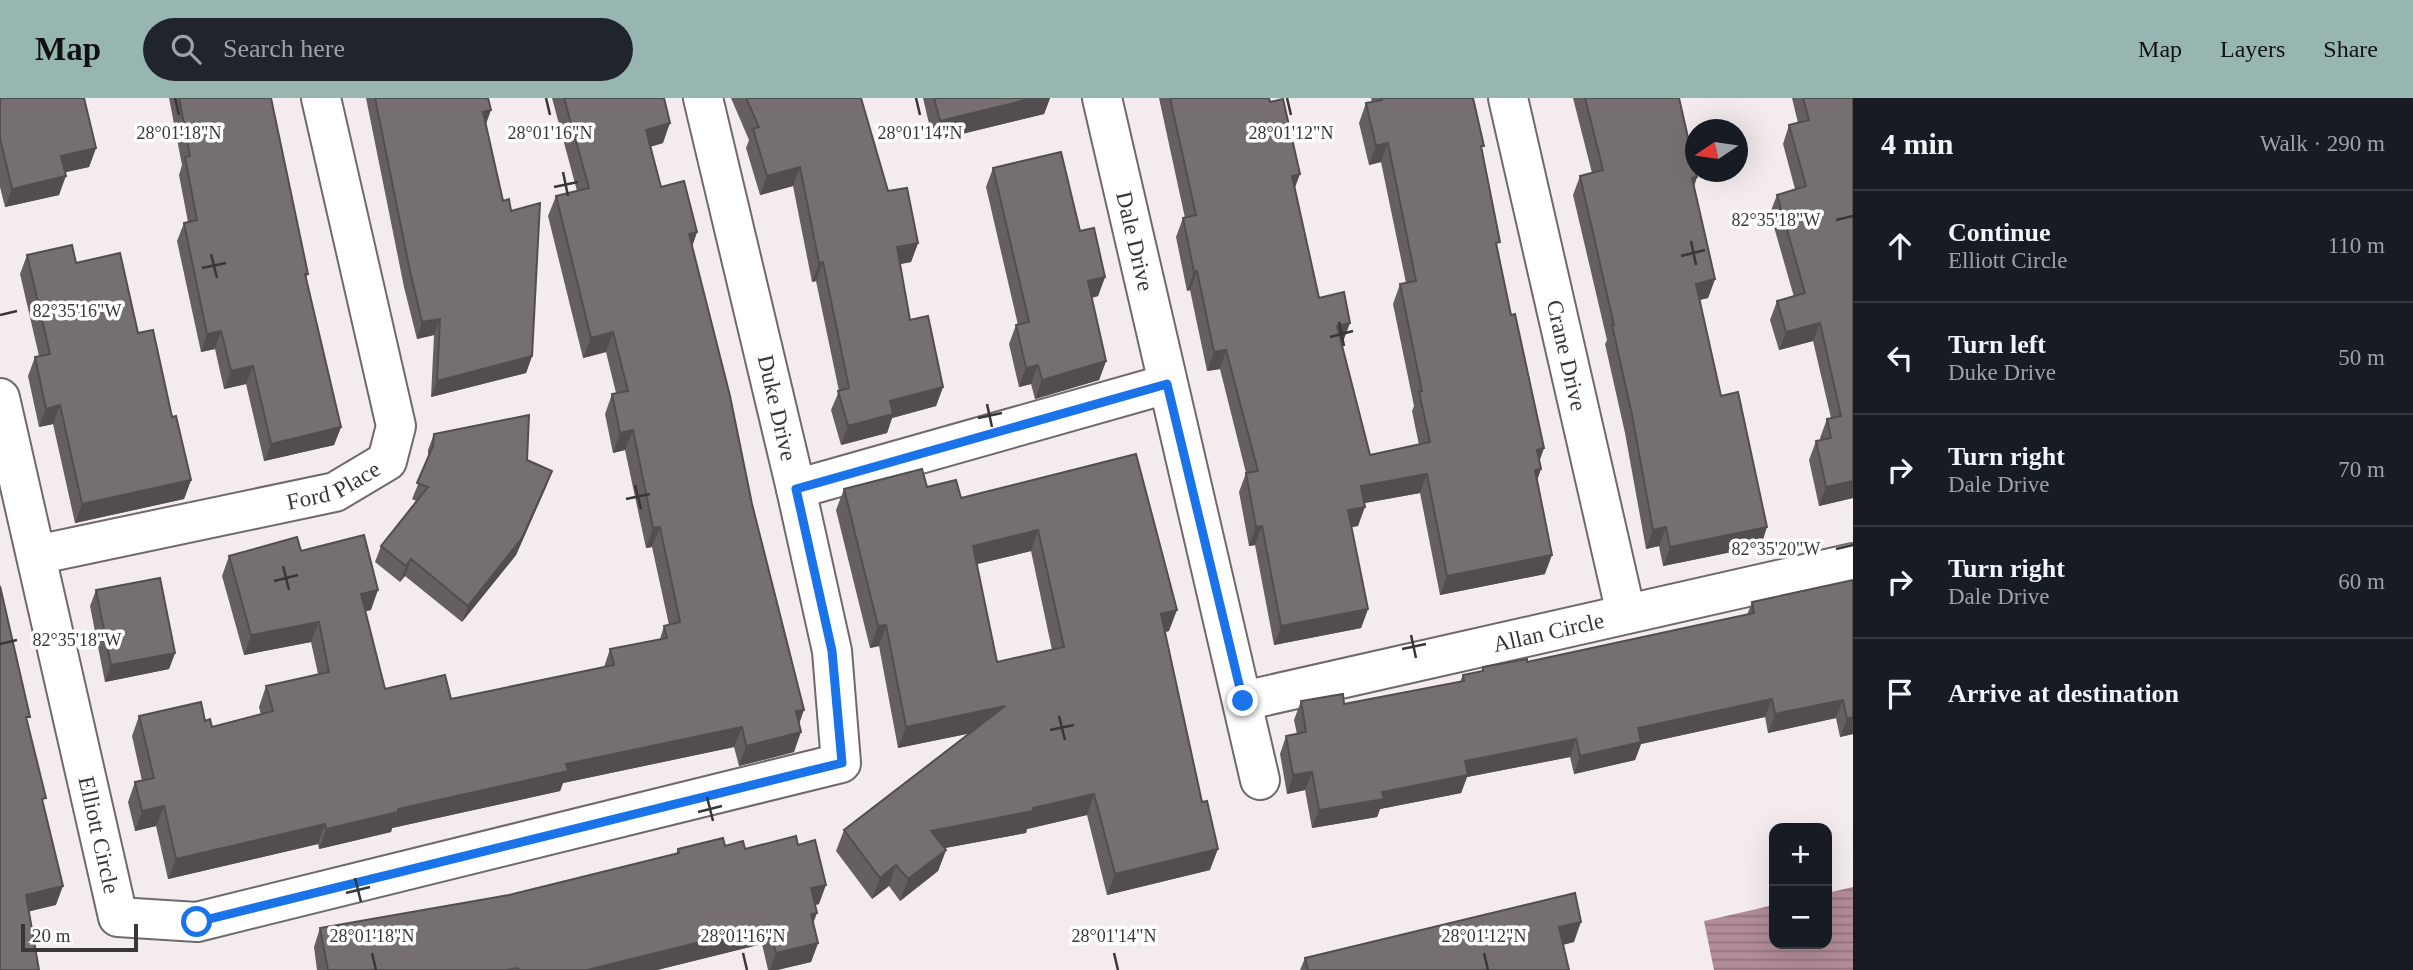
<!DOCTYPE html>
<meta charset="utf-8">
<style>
:root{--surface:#171b24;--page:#20242c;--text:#f1f3f6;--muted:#9ea1a6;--line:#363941;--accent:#97b6b1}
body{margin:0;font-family:Georgia,serif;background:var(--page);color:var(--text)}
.controls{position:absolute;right:21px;bottom:21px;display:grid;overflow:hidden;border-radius:14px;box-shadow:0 7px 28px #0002}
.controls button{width:63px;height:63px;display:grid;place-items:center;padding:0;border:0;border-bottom:2px solid var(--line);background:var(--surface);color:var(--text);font:35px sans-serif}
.compass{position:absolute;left:1685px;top:21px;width:63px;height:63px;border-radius:50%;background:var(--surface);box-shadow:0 7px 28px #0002;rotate:257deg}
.scale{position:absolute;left:21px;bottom:18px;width:117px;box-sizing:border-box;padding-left:7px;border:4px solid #393637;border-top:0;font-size:19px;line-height:24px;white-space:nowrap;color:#393637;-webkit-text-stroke:5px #fff;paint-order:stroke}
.stop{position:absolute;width:21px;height:21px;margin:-16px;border:5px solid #1a73e8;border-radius:50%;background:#fff}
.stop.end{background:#1a73e8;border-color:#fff;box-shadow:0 2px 7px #0008}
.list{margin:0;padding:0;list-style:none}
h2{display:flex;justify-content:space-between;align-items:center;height:91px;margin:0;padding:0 28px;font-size:30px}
h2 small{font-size:23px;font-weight:400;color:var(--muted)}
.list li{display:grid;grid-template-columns:46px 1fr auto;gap:21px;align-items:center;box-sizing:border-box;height:112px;padding:0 28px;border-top:2px solid var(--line)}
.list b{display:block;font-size:26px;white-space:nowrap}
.list p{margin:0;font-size:23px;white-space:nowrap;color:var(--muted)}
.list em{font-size:23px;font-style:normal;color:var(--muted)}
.icon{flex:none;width:38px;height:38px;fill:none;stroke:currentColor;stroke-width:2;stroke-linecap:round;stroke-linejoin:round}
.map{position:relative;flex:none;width:1853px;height:872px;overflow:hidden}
header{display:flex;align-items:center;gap:42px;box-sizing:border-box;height:98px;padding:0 35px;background:var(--accent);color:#111}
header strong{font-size:33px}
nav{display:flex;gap:38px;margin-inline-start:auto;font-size:24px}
.search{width:490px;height:63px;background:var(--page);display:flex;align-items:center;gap:18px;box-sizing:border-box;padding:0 24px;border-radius:38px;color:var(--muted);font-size:26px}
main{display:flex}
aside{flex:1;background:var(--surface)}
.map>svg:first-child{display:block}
.water{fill:url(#water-rules)}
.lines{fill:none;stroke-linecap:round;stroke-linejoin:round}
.minor-casing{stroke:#70696b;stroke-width:42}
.minor{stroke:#fff;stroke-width:38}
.wall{fill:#655f61;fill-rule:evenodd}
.shaded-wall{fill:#524e4f}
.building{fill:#756f71;stroke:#524e4f;stroke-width:2;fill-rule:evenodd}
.route{stroke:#1a73e8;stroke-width:9}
.ticks{fill:none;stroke:#393637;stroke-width:2.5}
.labels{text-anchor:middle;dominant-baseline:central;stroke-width:7;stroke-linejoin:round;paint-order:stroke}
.street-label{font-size:23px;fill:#393637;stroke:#fff}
.ticks-label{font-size:18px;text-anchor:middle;fill:#393637;stroke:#fff;stroke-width:7;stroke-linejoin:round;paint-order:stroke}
</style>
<header>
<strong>Map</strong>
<div class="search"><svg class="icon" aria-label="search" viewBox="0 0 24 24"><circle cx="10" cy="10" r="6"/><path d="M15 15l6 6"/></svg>Search here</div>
<nav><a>Map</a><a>Layers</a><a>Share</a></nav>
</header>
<main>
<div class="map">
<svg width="1853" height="872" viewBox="0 0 1853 872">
<defs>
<pattern id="water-rules" width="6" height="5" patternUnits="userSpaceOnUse" patternTransform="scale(1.75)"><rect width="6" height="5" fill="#b28c99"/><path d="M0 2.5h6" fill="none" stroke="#92737e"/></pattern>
</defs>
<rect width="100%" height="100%" fill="#f3ebee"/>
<path class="water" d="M 1853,789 L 1853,872 L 1714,872 L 1704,823 L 1774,807 L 1774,846 L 1827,846 L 1827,795 Z"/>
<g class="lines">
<defs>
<g id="minor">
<path id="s1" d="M 1102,0 L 1260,682"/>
<path id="s2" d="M 1508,0 L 1626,516"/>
<path id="s3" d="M 0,300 L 118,819 L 197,824 L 841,665 L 832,553 L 796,391 L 703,0"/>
<path d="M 796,391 L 1167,286"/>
<path id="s4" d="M 36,457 L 335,394 L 387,363 L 396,328 L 321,0"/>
<path id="s5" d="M 1243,603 L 1853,465"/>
</g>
</defs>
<use href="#minor" class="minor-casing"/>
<use href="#minor" class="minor"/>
</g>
<path class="wall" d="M 0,0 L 96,50 L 89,69 L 65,74 L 59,97 L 5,109 L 0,89 Z
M 169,0 L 271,0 L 308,176 L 306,180 L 341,329 L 334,347 L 264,363 L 246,286 L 224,291 L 215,251 L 201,254 L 177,143 L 184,125 L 188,124 L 179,77 L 182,67 Z
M 366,0 L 488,0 L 486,26 L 532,258 L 526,275 L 431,299 L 434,237 L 417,241 L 404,189 Z
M 552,0 L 664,0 L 663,45 L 650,49 L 661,89 L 697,134 L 692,149 L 752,406 L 799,626 L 794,654 L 739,668 L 734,649 L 563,685 L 560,693 L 392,730 L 391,734 L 319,751 L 318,746 L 168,781 L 156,728 L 135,733 L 128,704 L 135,684 L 142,683 L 132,638 L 139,618 L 205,623 L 212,629 L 261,617 L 259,609 L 266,588 L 318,576 L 311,544 L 244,557 L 222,478 L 229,458 L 301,453 L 371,512 L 365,513 L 385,591 L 451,601 L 604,569 L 610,551 L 660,541 L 664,528 L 669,527 L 652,449 L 646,450 L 625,352 L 613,355 L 605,316 L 612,296 L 616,295 L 606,254 L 583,260 L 548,118 L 556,98 L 577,93 Z
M 731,0 L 861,0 L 888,93 L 918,145 L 911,164 L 900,166 L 910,222 L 943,289 L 936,308 L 892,320 L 887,335 L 841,347 L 831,312 L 839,293 L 816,183 L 812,184 L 793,88 L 760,97 L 746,50 L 749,42 Z
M 923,0 L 1050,0 L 1044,16 L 933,43 Z
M 1159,0 L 1269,0 L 1295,90 L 1319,200 L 1343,244 L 1341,244 L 1370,357 L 1419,347 L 1412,313 L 1414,308 L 1393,206 L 1400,186 L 1406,185 L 1381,64 L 1369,67 L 1359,25 L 1366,5 L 1372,4 L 1371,0 L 1473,0 L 1497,151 L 1511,217 L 1544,350 L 1539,363 L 1541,371 L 1537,382 L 1545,476 L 1440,497 L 1420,395 L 1364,405 L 1358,428 L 1351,429 L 1368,511 L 1361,530 L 1274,547 L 1255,447 L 1249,448 L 1239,394 L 1246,375 L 1220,271 L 1207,273 L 1190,192 L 1187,193 L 1176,139 L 1183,120 L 1185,120 Z
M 1573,0 L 1679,0 L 1697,79 L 1694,89 L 1715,181 L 1708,200 L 1700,202 L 1721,298 L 1761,448 L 1663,468 L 1659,448 L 1646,451 L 1625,335 L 1605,246 L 1607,242 L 1573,97 L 1580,78 L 1592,75 Z
M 1792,0 L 1853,0 L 1853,400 L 1819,408 L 1809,362 L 1816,343 L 1821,342 L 1820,340 L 1827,321 L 1831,320 L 1813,243 L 1779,252 L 1770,222 L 1777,203 L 1794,199 L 1770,115 L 1777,97 L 1795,91 L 1783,46 L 1789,27 L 1798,25 Z
M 993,70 L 1080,133 L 1105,179 L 1098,198 L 1092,200 L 1106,263 L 1099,282 L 1035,301 L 1031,286 L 1019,289 L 1009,246 L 1016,227 L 1018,227 L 986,89 Z
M 27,157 L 76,165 L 138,235 L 172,319 L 191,382 L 184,401 L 75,425 L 53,326 L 39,329 L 28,278 L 35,259 L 39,258 L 20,176 Z
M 434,336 L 527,362 L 552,373 L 546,389 L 516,457 L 462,524 L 405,478 L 400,484 L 375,464 L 381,448 L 416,403 L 412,401 L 428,362 L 428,352 Z
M 1136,356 L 1169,533 L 1165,534 L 1210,772 L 1107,797 L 1087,717 L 1027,731 L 1026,735 L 944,750 L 946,752 L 938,773 L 900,803 L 889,788 L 872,801 L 836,753 L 844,732 L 970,635 L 898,650 L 879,548 L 870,550 L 836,412 L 844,391 L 927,389 L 961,400 ZM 1031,453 L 1052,552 L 997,564 L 977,466 Z
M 1853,482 L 1853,636 L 1840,639 L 1836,620 L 1768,635 L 1765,619 L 1641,646 L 1635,662 L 1574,676 L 1570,659 L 1467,679 L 1461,695 L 1380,711 L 1377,719 L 1312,730 L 1305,692 L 1287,696 L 1280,656 L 1286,638 L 1297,636 L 1294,622 L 1301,603 L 1344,606 L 1460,584 L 1463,577 L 1481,574 L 1483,569 L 1527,564 L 1747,517 L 1752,504 Z
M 96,492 L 175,555 L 169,571 L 105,584 L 90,508 Z
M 798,747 L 819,806 L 815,807 L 813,825 L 818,845 L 811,864 L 777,872 L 768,872 L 762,846 L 657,872 L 317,872 L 314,849 L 320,830 L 509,797 L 676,756 L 678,751 L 725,748 L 745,751 Z
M 1574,844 L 1563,847 L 1569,872 L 1300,872 L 1305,860 Z"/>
<path class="shaded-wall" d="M 1034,0 L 1050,0 L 1044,16 L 933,43 L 940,23 Z
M 491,12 L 485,29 L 483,14 Z
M 670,25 L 663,45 L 638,52 L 646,32 Z
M 1388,45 L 1381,64 L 1369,67 L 1376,48 Z
M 96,50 L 89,69 L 54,77 L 61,58 Z
M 800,69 L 793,88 L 760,97 L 767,78 Z
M 1300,76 L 1293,95 L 1292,78 Z
M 66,78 L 59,97 L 5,109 L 12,91 Z
M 1697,79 L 1690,97 L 1692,80 Z
M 697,134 L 690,154 L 689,136 Z
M 918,145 L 911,164 L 890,168 L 897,149 Z
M 823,164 L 816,183 L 812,184 L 819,165 Z
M 1197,173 L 1190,192 L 1187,193 L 1194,174 Z
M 1105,179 L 1098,198 L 1081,202 L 1088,183 Z
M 1715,181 L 1708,200 L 1689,204 L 1696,186 Z
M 440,221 L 434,237 L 417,241 L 422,224 Z
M 1350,225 L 1343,244 L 1330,247 L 1337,228 Z
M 1820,225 L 1813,243 L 1779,252 L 1786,234 Z
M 221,233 L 215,251 L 201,254 L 207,236 Z
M 613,234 L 606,254 L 583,260 L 591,240 Z
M 1226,252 L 1220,271 L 1207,273 L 1214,254 Z
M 532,258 L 526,275 L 431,299 L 437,283 Z
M 1106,263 L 1099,282 L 1035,301 L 1042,282 Z
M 1038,267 L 1031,286 L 1019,289 L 1026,270 Z
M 253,268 L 246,286 L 224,291 L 231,273 Z
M 943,289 L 936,308 L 892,320 L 887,335 L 841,347 L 848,328 L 890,303 Z
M 60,307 L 53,326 L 39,329 L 46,311 Z
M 341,329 L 334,347 L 264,363 L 271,346 Z
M 633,332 L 625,352 L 613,355 L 620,335 Z
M 1544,350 L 1537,370 L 1537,352 Z
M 1541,371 L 1534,390 L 1535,372 Z
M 552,373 L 546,389 L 516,457 L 462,524 L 468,508 Z
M 1427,376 L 1420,395 L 1354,407 L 1361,388 Z
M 191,382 L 184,401 L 75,425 L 82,406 Z
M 1853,383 L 1853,400 L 1819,408 L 1826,389 Z
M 1365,409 L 1358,428 L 1341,431 L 1348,412 Z
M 1262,428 L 1255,447 L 1249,448 L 1256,429 Z
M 660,429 L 652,449 L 646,450 L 653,430 Z
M 1666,429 L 1659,448 L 1646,451 L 1653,432 Z
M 1767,429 L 1761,448 L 1663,468 L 1670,449 Z
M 1038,432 L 1031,453 L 965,469 L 973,448 Z
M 1552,457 L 1545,476 L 1440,497 L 1447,478 Z
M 411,461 L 405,478 L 400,484 L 406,468 Z
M 378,492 L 371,512 L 353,516 L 361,496 Z
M 1368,511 L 1361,530 L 1274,547 L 1281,528 Z
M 1177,512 L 1169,533 L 1153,537 L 1161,516 Z
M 319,524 L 311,544 L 244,557 L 251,537 Z
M 886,527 L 879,548 L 870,550 L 878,528 Z
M 175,555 L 169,571 L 105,584 L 111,567 Z
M 1772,601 L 1765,619 L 1641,646 L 1635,662 L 1574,676 L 1580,658 L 1638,630 Z
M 1843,602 L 1836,620 L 1768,635 L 1775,616 Z
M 1005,608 L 997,630 L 898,650 L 906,629 Z
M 804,612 L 797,632 L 796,613 Z
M 1853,619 L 1853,636 L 1840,639 L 1847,621 Z
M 742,629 L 734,649 L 563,685 L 560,693 L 392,730 L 391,734 L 319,751 L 326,731 L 566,666 Z
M 801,634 L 794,654 L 739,668 L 746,648 Z
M 1576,641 L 1570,659 L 1467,679 L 1461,695 L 1380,711 L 1377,719 L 1312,730 L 1319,712 L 1382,694 L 1465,663 Z
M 1312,674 L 1305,692 L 1287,696 L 1293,677 Z
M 1094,696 L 1087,717 L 1027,731 L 1026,735 L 924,754 L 931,733 Z
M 164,708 L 156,728 L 135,733 L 142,713 Z
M 325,726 L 318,746 L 168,781 L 176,761 Z
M 1218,751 L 1210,772 L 1107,797 L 1115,776 Z
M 946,752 L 938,773 L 900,803 L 908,781 Z
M 896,767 L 889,788 L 872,801 L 880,780 Z
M 826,787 L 819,806 L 804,809 L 811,790 Z
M 63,788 L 56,807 L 19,816 L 26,797 Z
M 817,815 L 810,834 L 811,816 Z
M 1581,824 L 1574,844 L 1552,849 L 1559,829 Z
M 769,827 L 762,846 L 657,872 L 587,872 Z
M 818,845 L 811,864 L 777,872 L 770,872 L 776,855 Z"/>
<path class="building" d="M 0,0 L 84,0 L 96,50 L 61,58 L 66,78 L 12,91 L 0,40 Z
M 179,0 L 271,0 L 308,176 L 305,176 L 341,329 L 271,346 L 253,268 L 231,273 L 221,233 L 207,236 L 184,125 L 197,122 L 185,59 L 190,58 Z
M 375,0 L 488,0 L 491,12 L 483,14 L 503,103 L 509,101 L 511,113 L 540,105 L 532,258 L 437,283 L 440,221 L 422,224 L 410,173 Z
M 564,0 L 664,0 L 670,25 L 646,32 L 661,89 L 684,83 L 697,134 L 689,136 L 730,298 L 752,406 L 804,612 L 796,613 L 801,634 L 746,648 L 742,629 L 566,666 L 568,673 L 398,711 L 398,714 L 326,731 L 325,726 L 176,761 L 164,708 L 142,713 L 135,684 L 154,680 L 139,618 L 201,604 L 205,623 L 210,621 L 212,629 L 273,613 L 266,588 L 329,574 L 319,524 L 251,537 L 229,458 L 297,439 L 301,453 L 364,437 L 378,492 L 361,496 L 385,591 L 445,577 L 451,601 L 614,567 L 610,551 L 667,540 L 664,528 L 680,524 L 660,429 L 653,430 L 633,332 L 620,335 L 612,296 L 628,293 L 613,234 L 591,240 L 556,98 L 589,90 Z
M 746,0 L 861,0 L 888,93 L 907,90 L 918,145 L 897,149 L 910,222 L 928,218 L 943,289 L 890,303 L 893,316 L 848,328 L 838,293 L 849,290 L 823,164 L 819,165 L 800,69 L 767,78 L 753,31 L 759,29 Z
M 934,0 L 1034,0 L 940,23 Z
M 1170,0 L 1269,0 L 1270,4 L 1283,1 L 1300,76 L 1292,78 L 1319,200 L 1344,194 L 1350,225 L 1337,228 L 1370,357 L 1430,344 L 1419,294 L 1422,293 L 1400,186 L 1416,183 L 1388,45 L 1376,48 L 1366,5 L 1382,2 L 1381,0 L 1473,0 L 1484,48 L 1481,48 L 1500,144 L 1496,145 L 1511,217 L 1515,216 L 1544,350 L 1537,352 L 1541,371 L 1535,372 L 1552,457 L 1447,478 L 1427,376 L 1361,388 L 1365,409 L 1348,412 L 1368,511 L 1281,528 L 1262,428 L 1256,429 L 1246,375 L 1258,373 L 1226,252 L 1214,254 L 1197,173 L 1194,174 L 1183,120 L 1196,117 Z
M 1585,0 L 1679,0 L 1697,79 L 1692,80 L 1715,181 L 1696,186 L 1721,298 L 1738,294 L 1767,429 L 1670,449 L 1666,429 L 1653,432 L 1632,317 L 1612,227 L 1614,227 L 1580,78 L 1603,72 Z
M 1803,0 L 1853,0 L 1853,383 L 1826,389 L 1816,343 L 1831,340 L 1827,321 L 1841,318 L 1820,225 L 1786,234 L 1777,203 L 1805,195 L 1777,97 L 1806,88 L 1789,27 L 1809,22 Z
M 1061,54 L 1080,133 L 1094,130 L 1105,179 L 1088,183 L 1106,263 L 1042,282 L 1038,267 L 1026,270 L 1016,227 L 1029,224 L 993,70 Z
M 72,147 L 76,165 L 120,155 L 138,235 L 153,232 L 172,319 L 176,318 L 191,382 L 82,406 L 60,307 L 46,311 L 35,259 L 50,256 L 27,157 Z
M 529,317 L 527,362 L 552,373 L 522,440 L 468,508 L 411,461 L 406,468 L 381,448 L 428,389 L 417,385 L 433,348 L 434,336 Z
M 1136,356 L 1177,512 L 1161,516 L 1202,704 L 1207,703 L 1218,751 L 1115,776 L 1094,696 L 1033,710 L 1033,713 L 931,733 L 946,752 L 908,781 L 896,767 L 880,780 L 844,732 L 1005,608 L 906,629 L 886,527 L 878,528 L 844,391 L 922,371 L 927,389 L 956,382 L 961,400 ZM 1038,432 L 1064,549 L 997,564 L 973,448 Z
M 160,480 L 175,555 L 111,567 L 96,492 Z
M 1853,482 L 1853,619 L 1847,621 L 1843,602 L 1775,616 L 1772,601 L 1638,630 L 1641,644 L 1580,658 L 1576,641 L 1465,663 L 1468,677 L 1382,694 L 1384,701 L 1319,712 L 1312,674 L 1293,677 L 1286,638 L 1306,634 L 1301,603 L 1343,596 L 1344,606 L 1464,583 L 1463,577 L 1483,573 L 1483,569 L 1527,561 L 1527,564 L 1754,515 L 1752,504 Z
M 0,488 L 30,619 L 26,619 L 46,700 L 42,701 L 63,788 L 26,797 L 39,872 L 0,872 Z
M 796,738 L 798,747 L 815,742 L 826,787 L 811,790 L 817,815 L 811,816 L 818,845 L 776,855 L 769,827 L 587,872 L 519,872 L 518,870 L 506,872 L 328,872 L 320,830 L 509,797 L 679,755 L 678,751 L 723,740 L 725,748 L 743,743 L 745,751 Z
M 1575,795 L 1581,824 L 1559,829 L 1569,872 L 1308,872 L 1305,860 Z"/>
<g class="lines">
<path class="route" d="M 197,824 L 842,665 L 832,553 L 796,391 L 1167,286 L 1243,603"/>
</g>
<path class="ticks" d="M 175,0 L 179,17M 546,0 L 550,17M 916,0 L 920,17M 1287,0 L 1291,17M 563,74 L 568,98M 554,89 L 578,84M 1836,122 L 1853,118M 1691,143 L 1696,167M 211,156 L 217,180M 1681,158 L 1705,152M 202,170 L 226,165M 0,217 L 17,213M 1339,224 L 1344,248M 1330,239 L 1353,233M 987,306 L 992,329M 978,320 L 1002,315M 635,387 L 641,411M 626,401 L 650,396M 1836,451 L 1853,447M 283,468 L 289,492M 274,483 L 298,477M 1411,537 L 1416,560M 0,546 L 17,542M 1402,551 L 1426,546M 1059,618 L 1065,642M 1050,632 L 1074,627M 707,699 L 713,723M 698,714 L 722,708M 355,780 L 361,804M 346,795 L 370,789M 372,855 L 376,872M 743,855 L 747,872M 1114,855 L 1118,872M 1484,855 L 1488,872"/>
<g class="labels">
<g class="street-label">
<text stroke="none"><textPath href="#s1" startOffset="147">Dale Drive</textPath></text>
<text stroke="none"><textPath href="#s2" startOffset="264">Crane Drive</textPath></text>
<text transform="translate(777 310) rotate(77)">Duke Drive</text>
<text stroke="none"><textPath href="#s4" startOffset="306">Ford Place</textPath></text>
<text stroke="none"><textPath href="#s5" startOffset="313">Allan Circle</textPath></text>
<text stroke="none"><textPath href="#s3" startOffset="448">Elliott Circle</textPath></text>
</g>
</g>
<g class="ticks-label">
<text x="179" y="41">28°01'18"N</text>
<text x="550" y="41">28°01'16"N</text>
<text x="920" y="41">28°01'14"N</text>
<text x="1291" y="41">28°01'12"N</text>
<text x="1776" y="128">82°35'18"W</text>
<text x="77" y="219">82°35'16"W</text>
<text x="1776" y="457">82°35'20"W</text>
<text x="77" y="548">82°35'18"W</text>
<text x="372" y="844">28°01'18"N</text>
<text x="743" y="844">28°01'16"N</text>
<text x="1114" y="844">28°01'14"N</text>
<text x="1484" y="844">28°01'12"N</text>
</g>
</svg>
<div class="controls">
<button>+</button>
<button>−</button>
</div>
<svg class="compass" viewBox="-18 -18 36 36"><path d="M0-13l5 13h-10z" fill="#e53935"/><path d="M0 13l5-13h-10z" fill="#9ea1a6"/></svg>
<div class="scale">20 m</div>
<div class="stop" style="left:197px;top:824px"></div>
<div class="stop end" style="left:1243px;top:603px"></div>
</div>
<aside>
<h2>4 min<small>Walk · 290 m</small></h2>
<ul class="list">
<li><svg class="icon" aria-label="ahead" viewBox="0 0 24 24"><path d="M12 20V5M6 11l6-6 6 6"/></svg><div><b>Continue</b><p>Elliott Circle</p></div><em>110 m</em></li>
<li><svg class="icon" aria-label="left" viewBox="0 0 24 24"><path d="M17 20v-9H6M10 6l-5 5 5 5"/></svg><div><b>Turn left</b><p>Duke Drive</p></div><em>50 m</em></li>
<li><svg class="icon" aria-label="right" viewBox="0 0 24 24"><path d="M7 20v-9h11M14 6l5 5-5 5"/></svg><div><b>Turn right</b><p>Dale Drive</p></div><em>70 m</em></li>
<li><svg class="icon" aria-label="right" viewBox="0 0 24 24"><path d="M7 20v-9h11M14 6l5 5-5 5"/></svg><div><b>Turn right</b><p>Dale Drive</p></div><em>60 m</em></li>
<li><svg class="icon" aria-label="arrive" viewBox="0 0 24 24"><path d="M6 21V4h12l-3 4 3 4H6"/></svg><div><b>Arrive at destination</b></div></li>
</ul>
</aside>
</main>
